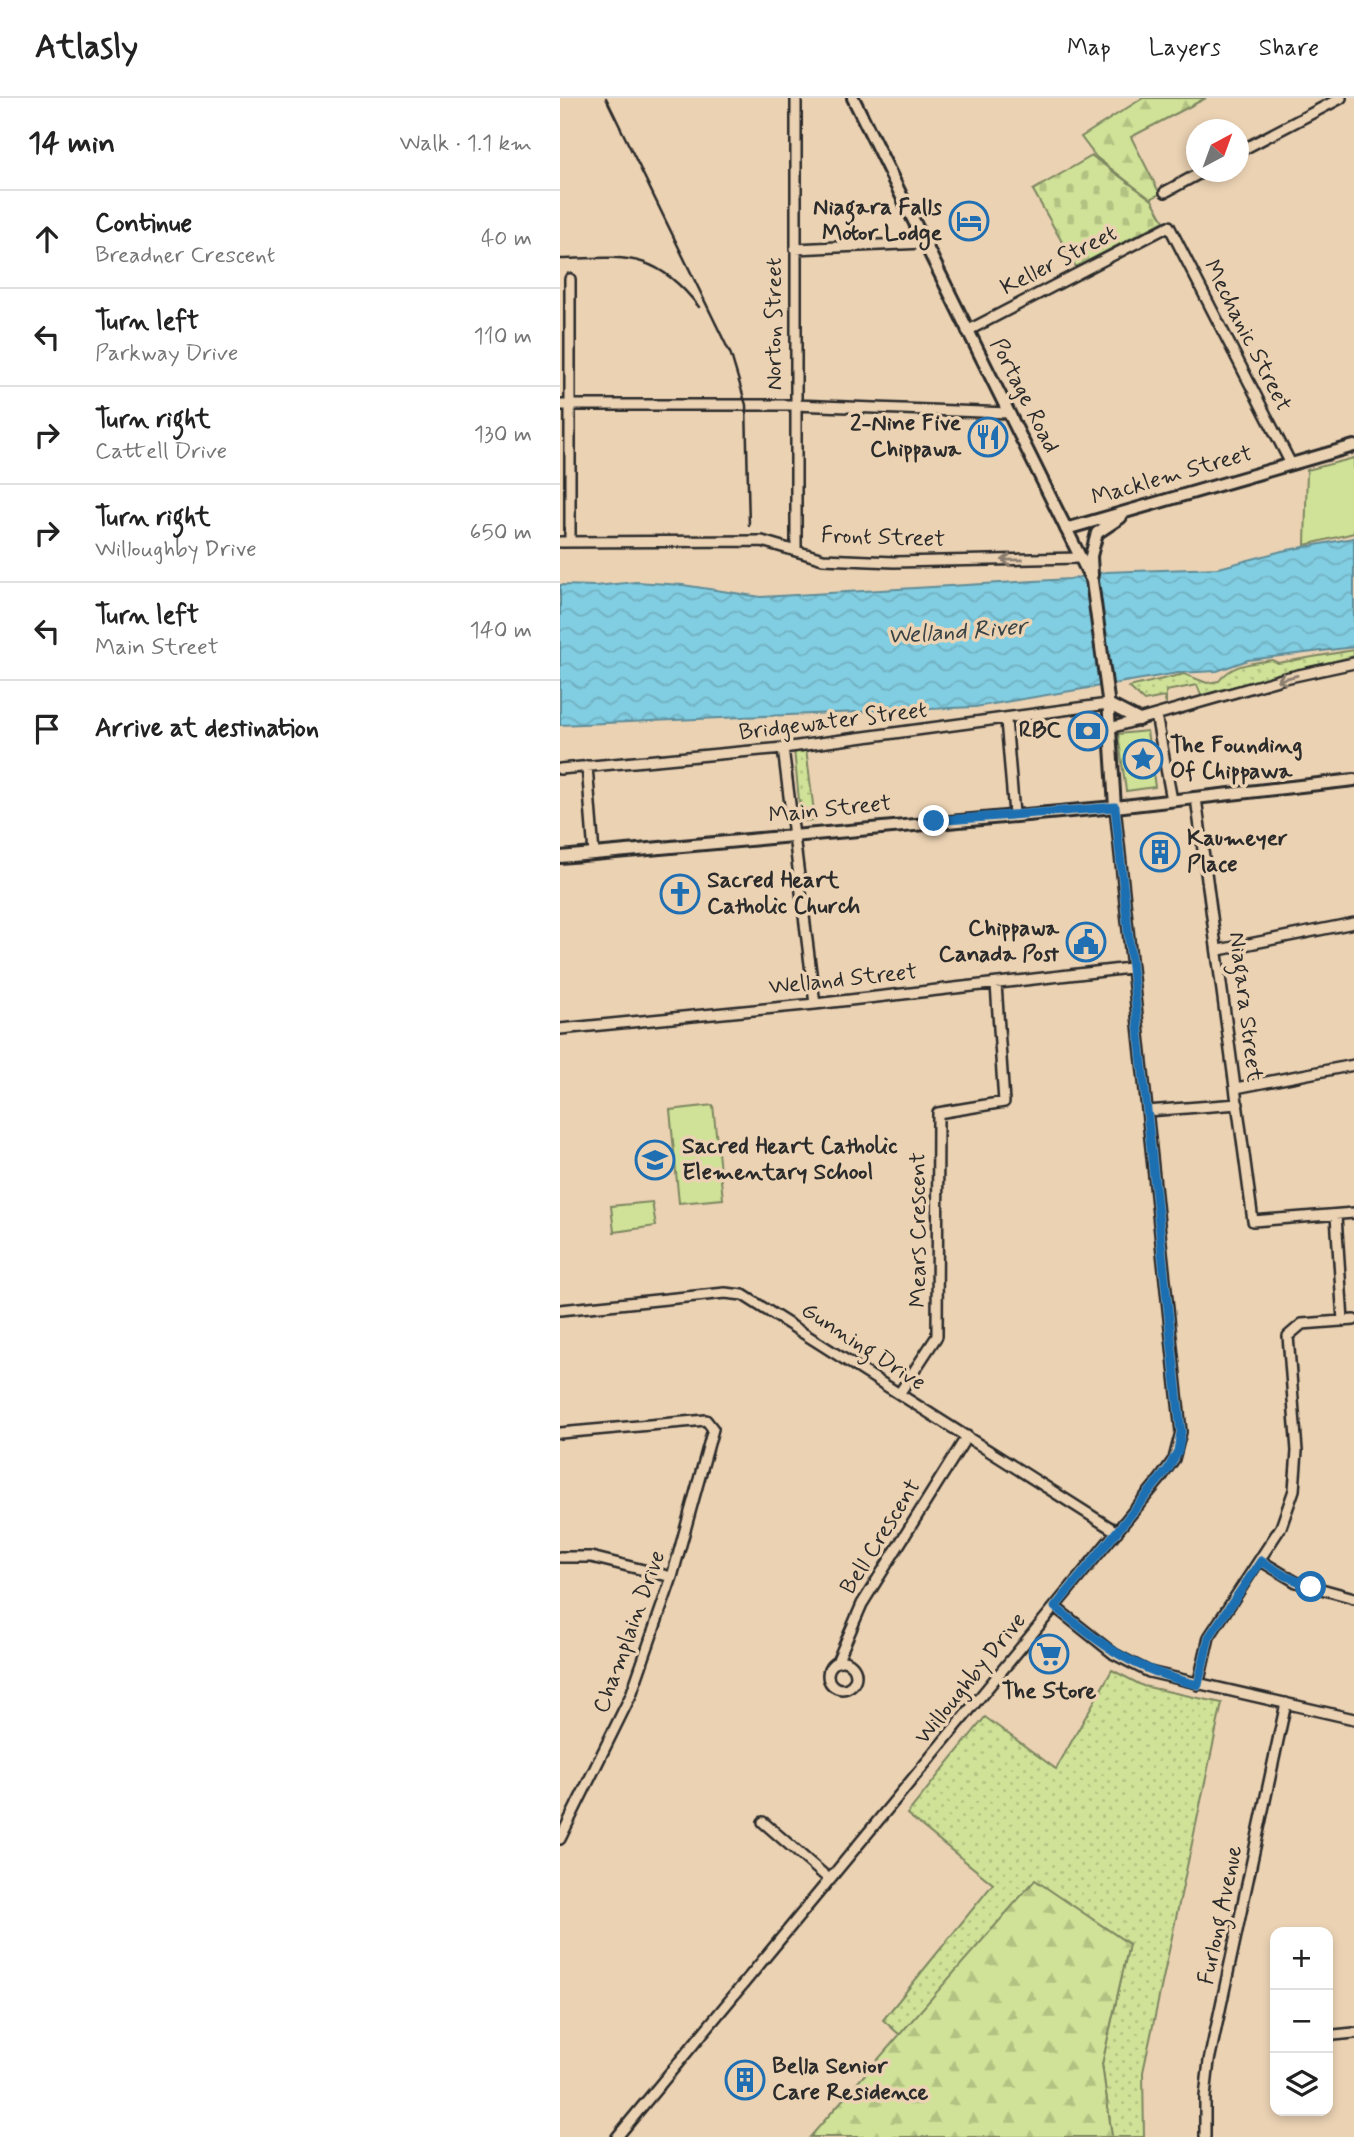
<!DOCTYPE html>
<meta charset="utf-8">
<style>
:root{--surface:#fff;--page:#f2f2f2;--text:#222;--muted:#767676;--line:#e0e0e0}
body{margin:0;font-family:Mynerve,sans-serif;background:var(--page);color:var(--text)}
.controls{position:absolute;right:21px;bottom:21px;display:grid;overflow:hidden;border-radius:14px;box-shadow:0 4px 10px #0003}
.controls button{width:63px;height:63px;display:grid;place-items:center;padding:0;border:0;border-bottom:2px solid var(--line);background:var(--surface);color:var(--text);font:35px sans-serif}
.compass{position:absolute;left:626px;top:21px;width:63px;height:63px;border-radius:50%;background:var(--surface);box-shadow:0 4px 10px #0003;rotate:41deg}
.stop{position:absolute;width:21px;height:21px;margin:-16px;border:5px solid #1f6fb2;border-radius:50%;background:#fff}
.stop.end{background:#1f6fb2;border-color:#fff;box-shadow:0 2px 7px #0008}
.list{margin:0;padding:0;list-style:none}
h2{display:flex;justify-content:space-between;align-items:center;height:91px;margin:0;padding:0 28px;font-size:30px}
h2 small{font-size:23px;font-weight:400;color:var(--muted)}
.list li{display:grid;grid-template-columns:46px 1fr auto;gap:21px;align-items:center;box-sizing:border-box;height:98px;padding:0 28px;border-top:2px solid var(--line)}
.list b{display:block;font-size:26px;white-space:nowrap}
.list p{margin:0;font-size:23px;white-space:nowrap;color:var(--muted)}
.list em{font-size:23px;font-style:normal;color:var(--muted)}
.icon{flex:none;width:38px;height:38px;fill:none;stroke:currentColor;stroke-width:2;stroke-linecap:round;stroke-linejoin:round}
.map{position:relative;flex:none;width:794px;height:2039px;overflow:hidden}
header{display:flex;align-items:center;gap:42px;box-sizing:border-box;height:98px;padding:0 35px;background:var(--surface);border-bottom:2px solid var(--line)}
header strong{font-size:33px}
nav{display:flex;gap:38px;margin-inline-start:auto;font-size:24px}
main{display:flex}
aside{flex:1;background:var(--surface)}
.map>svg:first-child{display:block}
.grass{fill:url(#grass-dots);stroke:#7d8661;stroke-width:2}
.forest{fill:url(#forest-firs);stroke:#7d8661;stroke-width:2}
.cemetery{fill:url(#cemetery-stones);stroke:#7d8661;stroke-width:2}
.park{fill:#cfe297;stroke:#7d8661;stroke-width:2}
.water{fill:url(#water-waves);stroke:#5f8c98;stroke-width:2}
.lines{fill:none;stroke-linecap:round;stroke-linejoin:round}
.minor-casing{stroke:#2b2b2b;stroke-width:14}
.major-casing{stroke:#2b2b2b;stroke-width:16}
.minor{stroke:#ebd2b3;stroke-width:9}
.major{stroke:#ebd2b3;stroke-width:10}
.rail{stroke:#2b2b2b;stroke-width:2.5}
.oneway{stroke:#8b7e6f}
.route{stroke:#1f6fb2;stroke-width:9}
.labels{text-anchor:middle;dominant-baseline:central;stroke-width:7;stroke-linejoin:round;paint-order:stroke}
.poi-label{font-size:23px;font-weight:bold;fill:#2b2b2b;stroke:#ebd2b3;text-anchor:start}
.street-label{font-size:23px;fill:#2b2b2b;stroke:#ebd2b3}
.water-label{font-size:24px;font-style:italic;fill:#384346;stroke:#ebd2b3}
</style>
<header>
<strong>Atlasly</strong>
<nav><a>Map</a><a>Layers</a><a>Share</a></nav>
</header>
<main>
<aside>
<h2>14 min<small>Walk · 1.1 km</small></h2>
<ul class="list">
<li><svg class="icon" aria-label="ahead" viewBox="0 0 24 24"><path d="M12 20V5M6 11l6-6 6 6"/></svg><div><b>Continue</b><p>Breadner Crescent</p></div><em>40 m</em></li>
<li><svg class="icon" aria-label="left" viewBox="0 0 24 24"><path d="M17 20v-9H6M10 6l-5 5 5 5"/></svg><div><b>Turn left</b><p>Parkway Drive</p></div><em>110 m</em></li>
<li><svg class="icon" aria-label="right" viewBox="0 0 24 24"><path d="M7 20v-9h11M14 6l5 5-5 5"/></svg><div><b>Turn right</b><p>Cattell Drive</p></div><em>130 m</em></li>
<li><svg class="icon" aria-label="right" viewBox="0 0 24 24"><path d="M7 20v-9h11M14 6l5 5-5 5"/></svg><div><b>Turn right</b><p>Willoughby Drive</p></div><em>650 m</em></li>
<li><svg class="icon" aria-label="left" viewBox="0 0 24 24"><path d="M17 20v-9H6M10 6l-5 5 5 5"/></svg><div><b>Turn left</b><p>Main Street</p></div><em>140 m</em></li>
<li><svg class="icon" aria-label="arrive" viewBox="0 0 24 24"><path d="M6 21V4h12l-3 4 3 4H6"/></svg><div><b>Arrive at destination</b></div></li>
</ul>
</aside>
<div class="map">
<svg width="794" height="2039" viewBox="0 0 794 2039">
<defs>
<pattern id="grass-dots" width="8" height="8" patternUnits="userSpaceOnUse" patternTransform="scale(1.75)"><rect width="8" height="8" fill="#cfe297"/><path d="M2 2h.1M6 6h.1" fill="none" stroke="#b2c282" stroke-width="1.8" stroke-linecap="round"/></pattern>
<pattern id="forest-firs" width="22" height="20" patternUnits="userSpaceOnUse" patternTransform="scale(1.75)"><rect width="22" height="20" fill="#cfe297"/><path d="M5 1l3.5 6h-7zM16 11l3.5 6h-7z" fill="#b2c282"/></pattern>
<pattern id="cemetery-stones" width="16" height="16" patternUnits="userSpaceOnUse" patternTransform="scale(1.75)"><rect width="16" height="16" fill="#cfe297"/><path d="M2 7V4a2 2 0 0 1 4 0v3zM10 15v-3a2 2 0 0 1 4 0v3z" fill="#b2c282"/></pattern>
<pattern id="water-waves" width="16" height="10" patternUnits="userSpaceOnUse" patternTransform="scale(1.75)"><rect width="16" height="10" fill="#81cde1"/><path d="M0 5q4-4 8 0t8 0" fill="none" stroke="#70b0c1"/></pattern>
</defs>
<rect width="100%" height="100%" fill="#ebd2b3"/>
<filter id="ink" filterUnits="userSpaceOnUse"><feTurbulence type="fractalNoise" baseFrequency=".0143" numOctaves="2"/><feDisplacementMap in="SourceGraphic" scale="14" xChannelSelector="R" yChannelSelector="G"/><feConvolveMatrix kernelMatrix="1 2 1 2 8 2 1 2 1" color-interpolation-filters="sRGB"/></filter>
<g filter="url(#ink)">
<path class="grass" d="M 794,552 L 794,558 L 641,597 L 637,587 L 606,593 L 606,606 L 604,599 L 584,603 L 569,589 L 624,576 L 647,585 L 659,583 C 672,566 692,565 712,562 L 718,565 Z
M 246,650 L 255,722 L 241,723 L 234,651 Z
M 552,1572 L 583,1588 L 662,1605 L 583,1974 L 584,2039 L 552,2039 L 542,1966 L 569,1846 L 475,1783 L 340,1937 L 323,1922 L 433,1786 L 347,1716 L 425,1619 L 496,1671 Z"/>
<path class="forest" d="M 583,0 L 646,0 L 571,39 L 600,96 L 590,101 L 536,59 L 521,39 Z
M 475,1782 L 569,1846 L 542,1966 L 552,2039 L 250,2039 Z"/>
<path class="cemetery" d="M 532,58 L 592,102 L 604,123 L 516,169 L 473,92 Z"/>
<path class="park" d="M 794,360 L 794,435 L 745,447 L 747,372 Z
M 587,633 L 595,689 L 566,693 L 558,636 Z
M 153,1007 L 163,1101 L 119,1105 L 110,1012 Z
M 92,1104 L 96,1128 L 54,1134 L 51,1108 Z"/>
<path class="water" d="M 794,440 L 794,549 L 688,562 L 657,573 L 618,575 L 415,609 L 0,627 L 0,487 L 35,488 L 76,484 L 123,487 L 201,499 L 510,481 L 546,474 L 659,470 L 722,453 Z"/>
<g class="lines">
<defs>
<path id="minor" d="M 236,0 L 236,452
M 678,54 L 781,0
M 605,94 L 642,74
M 235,151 L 363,145
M 407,233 L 609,128 L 731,366
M 0,307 L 234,307 L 449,315
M 0,444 L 202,443 L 263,461 L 334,464 L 520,460
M 10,444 L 10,181
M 596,617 L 612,702
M 446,622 L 454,716
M 550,630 L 725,580 L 794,565
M 223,650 L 255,906
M 27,668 L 34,756
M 0,671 L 223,650 L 548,606
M 636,700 L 693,1123 L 794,1115
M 659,852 L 794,825
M 0,931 L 255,906 L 570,870
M 676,990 L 794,967
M 587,1013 L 678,1006
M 776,1118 L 783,1223
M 0,1212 L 165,1195 L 183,1197 L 557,1434
M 339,1296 L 377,1238 L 378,1015 L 444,1004 L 436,886
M 0,1335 L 146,1322 L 153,1331 L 112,1479 L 71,1597 L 0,1741
M 0,1459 L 31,1459 L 112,1479
M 701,1463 L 736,1484 L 794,1500
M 495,1509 L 554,1556 L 589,1574 L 794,1621
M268 1577a14 14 0 1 1 28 0a14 14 0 1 1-28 0Z
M 277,1564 L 302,1506 L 407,1338
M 638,1587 L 649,1539 L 721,1429 L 734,1392 L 737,1353 L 728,1238 L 742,1226 L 794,1222
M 203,1724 L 270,1782
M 774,1937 L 794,1935
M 57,2039 L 600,1381 L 614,1361 L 621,1334 L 555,709
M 645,2039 L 645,1999 L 649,1963 L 726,1605"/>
<path id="major" d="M 293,0 L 532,483 L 548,601 L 555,709
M 506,431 L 794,348
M 532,477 L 531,458 L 537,435 L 561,419
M 548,606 L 579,622
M 0,759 L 555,709 L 794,682"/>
</defs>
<use href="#minor" class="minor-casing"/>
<use href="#major" class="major-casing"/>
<use href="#minor" class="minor"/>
<use href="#major" class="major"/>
<path class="rail" d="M 46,0 L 171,257 L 186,307 L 189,427
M 0,161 C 66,159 95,152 139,209"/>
</g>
<defs><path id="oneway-shaft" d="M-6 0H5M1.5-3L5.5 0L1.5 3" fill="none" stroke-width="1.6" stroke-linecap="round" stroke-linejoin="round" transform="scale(1.75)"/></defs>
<g class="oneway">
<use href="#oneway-shaft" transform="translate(452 462) rotate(179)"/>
<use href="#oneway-shaft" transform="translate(727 580) rotate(166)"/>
</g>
</g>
<g class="lines" filter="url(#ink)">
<path class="route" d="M 374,723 L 555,709 L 621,1334 L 618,1353 L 608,1371 L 495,1509 C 546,1550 572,1571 638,1587 L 649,1539 L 701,1463 L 724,1477 L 751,1489"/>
</g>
<defs>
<symbol id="hotel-ring" viewBox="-11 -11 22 22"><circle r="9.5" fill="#ebd2b3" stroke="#1f6fb2" stroke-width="1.5"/><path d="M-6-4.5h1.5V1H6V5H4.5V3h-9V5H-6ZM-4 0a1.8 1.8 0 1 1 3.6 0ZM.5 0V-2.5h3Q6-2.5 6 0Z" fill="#1f6fb2"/></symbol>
<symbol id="restaurant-ring" viewBox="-11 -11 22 22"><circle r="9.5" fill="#ebd2b3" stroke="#1f6fb2" stroke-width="1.5"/><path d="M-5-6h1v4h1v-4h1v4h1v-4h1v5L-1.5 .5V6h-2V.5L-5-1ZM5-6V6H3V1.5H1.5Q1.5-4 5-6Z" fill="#1f6fb2"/></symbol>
<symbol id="bank-ring" viewBox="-11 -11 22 22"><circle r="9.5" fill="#ebd2b3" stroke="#1f6fb2" stroke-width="1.5"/><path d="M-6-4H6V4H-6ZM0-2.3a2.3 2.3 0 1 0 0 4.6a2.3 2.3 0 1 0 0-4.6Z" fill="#1f6fb2"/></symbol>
<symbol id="sight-ring" viewBox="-11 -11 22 22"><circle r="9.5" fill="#ebd2b3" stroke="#1f6fb2" stroke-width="1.5"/><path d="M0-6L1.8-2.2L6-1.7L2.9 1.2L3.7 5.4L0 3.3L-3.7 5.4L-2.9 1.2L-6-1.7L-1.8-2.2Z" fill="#1f6fb2"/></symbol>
<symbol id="building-ring" viewBox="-11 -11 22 22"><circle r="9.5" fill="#ebd2b3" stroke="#1f6fb2" stroke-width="1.5"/><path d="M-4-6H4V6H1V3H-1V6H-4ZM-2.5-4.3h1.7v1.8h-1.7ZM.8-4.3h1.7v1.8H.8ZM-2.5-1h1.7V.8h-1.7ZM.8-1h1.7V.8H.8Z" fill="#1f6fb2"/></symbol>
<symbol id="church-ring" viewBox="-11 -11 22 22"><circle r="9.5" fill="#ebd2b3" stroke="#1f6fb2" stroke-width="1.5"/><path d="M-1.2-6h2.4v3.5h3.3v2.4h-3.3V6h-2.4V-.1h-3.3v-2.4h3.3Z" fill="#1f6fb2"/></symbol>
<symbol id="civic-ring" viewBox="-11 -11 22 22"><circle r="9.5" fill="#ebd2b3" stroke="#1f6fb2" stroke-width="1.5"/><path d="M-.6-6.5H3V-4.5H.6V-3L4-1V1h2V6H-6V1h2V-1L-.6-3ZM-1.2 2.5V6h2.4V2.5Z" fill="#1f6fb2"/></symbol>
<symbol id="school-ring" viewBox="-11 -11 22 22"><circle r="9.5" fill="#ebd2b3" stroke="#1f6fb2" stroke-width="1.5"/><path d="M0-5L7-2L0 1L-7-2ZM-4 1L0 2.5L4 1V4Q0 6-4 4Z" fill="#1f6fb2"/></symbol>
<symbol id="supermarket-ring" viewBox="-11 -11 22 22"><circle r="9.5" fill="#ebd2b3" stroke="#1f6fb2" stroke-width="1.5"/><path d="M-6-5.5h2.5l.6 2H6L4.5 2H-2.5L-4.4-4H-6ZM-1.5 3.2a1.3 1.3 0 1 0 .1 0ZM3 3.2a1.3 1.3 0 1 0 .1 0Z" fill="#1f6fb2"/></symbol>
</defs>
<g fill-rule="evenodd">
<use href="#hotel-ring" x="387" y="101" width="44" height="44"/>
<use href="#restaurant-ring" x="406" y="317" width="44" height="44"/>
<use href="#bank-ring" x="506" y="611" width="44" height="44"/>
<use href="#sight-ring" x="561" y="639" width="44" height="44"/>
<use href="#building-ring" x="578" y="732" width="44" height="44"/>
<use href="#church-ring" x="98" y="774" width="44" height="44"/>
<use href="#civic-ring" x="504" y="822" width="44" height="44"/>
<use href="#school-ring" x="73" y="1040" width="44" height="44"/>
<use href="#supermarket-ring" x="467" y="1534" width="44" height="44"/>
<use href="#building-ring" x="163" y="1960" width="44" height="44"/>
</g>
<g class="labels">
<g class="poi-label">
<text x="382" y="110" text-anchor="end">Niagara Falls<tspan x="382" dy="26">Motor Lodge</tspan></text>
<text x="401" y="326" text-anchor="end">2-Nine Five<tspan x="401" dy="26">Chippawa</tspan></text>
<text x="501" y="633" text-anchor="end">RBC</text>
<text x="610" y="648">The Founding<tspan x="610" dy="26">Of Chippawa</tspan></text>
<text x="627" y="741">Kaumeyer<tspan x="627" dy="26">Place</tspan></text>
<text x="147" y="783">Sacred Heart<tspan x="147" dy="26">Catholic Church</tspan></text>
<text x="499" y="831" text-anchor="end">Chippawa<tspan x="499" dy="26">Canada Post</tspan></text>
<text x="122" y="1049">Sacred Heart Catholic<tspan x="122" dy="26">Elementary School</tspan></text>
<text x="489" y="1594" text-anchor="middle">The Store</text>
<text x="212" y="1969">Bella Senior<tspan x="212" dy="26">Care Residence</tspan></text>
</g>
<g class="street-label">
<text transform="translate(499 163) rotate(-27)">Keller Street</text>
<text transform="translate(215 226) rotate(-90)">Norton Street</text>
<text transform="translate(687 238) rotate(63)">Mechanic Street</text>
<text transform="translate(464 298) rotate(63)">Portage Road</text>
<text transform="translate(612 378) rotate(-16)">Macklem Street</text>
<text transform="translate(323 440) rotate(2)">Front Street</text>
<text transform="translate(273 624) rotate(-7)">Bridgewater Street</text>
<text transform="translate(270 712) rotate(-6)">Main Street</text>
<text transform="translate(283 882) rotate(-6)">Welland Street</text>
<text transform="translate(685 909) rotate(83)">Niagara Street</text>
<text transform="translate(359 1132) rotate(-90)">Mears Crescent</text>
<text transform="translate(303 1249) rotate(33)">Gunning Drive</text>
<text transform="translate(321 1439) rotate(-58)">Bell Crescent</text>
<text transform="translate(70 1534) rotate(-70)">Champlain Drive</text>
<text transform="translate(411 1581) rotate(-51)">Willoughby Drive</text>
<text transform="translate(661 1817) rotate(-78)">Furlong Avenue</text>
</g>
<g class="water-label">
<text transform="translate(397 534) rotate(-4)">Welland River</text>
</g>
</g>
</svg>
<div class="controls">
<button>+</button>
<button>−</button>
<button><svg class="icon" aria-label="layers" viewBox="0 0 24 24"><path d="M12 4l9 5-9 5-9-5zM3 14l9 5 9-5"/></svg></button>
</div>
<svg class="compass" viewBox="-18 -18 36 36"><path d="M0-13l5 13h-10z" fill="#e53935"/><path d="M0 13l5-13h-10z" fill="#767676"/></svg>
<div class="stop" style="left:751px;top:1489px"></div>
<div class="stop end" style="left:374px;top:723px"></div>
</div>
</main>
